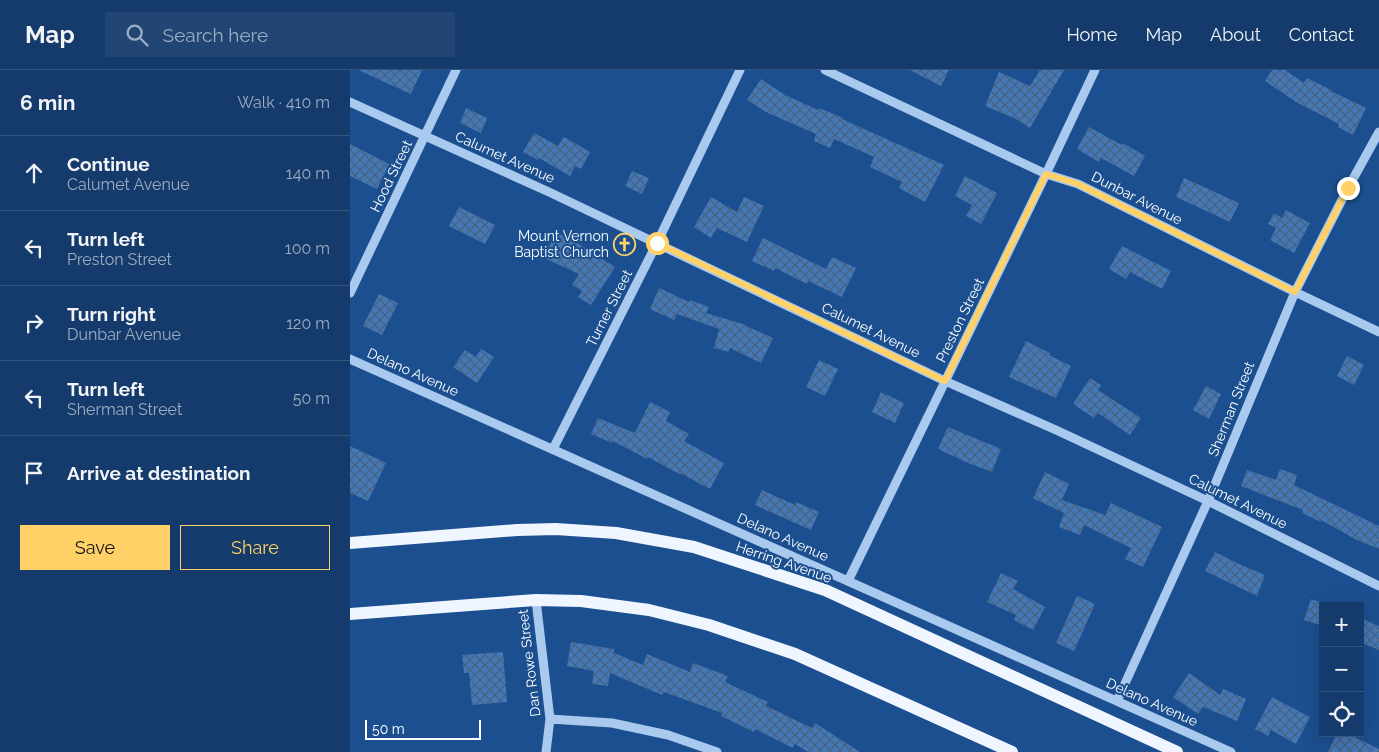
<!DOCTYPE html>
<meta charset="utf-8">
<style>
:root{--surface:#143b6b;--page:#214673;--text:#f1f3f6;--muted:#9dadc1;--line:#33557e;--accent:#ffd166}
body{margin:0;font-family:Raleway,sans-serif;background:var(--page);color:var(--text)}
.controls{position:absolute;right:15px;bottom:15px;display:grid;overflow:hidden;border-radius:0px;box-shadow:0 5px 20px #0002}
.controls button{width:45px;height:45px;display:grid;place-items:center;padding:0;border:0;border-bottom:1px solid var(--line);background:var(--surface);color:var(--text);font:25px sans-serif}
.scale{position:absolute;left:15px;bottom:12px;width:116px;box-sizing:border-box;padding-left:5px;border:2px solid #fff;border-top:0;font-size:14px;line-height:18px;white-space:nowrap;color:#fff;-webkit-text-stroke:4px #1b4f8f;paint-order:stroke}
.stop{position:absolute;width:15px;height:15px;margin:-11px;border:4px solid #ffd166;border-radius:50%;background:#fff}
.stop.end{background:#ffd166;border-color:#fff;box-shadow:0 1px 5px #0008}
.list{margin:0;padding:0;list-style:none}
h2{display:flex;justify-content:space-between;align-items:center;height:65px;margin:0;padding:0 20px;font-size:21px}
h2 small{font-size:16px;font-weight:400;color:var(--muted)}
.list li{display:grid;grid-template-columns:32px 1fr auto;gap:15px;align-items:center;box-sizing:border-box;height:75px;padding:0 20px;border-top:1px solid var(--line)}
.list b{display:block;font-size:19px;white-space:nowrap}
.list p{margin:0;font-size:16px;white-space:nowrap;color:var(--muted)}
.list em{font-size:16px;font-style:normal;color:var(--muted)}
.actions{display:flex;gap:10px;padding:15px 20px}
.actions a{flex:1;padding:11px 0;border:1px solid var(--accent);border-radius:0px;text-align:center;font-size:18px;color:var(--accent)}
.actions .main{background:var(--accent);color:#111}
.icon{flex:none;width:28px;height:28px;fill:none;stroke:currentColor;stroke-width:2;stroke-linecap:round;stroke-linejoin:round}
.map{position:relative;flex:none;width:1029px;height:682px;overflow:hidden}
header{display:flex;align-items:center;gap:30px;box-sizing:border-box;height:70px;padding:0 25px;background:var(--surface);border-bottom:1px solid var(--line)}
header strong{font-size:24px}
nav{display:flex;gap:28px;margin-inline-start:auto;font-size:18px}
.search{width:350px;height:45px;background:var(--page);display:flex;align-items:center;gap:12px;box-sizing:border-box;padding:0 18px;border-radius:0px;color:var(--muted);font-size:19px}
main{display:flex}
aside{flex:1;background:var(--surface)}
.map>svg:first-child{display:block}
.building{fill:url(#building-cross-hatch)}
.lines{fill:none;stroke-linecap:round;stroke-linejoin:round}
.minor{stroke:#a9c9ee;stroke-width:9}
.major{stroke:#f0f6ff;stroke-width:12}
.route{stroke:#ffd166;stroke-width:6}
.labels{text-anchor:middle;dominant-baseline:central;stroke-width:4;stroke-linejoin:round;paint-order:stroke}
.street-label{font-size:14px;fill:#fff;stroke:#1b4f8f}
.poi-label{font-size:14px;fill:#fff;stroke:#1b4f8f;text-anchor:end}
</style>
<header>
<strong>Map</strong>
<div class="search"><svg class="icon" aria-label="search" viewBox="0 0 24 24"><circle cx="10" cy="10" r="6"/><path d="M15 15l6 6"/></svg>Search here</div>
<nav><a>Home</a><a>Map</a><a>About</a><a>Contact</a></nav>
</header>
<main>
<aside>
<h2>6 min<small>Walk · 410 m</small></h2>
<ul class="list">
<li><svg class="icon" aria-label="ahead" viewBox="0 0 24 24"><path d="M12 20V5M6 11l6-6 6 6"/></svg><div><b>Continue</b><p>Calumet Avenue</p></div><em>140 m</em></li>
<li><svg class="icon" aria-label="left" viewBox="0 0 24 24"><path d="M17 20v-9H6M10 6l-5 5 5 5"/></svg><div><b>Turn left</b><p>Preston Street</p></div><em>100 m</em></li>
<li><svg class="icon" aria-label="right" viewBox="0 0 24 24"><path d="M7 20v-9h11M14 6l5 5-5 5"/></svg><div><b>Turn right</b><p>Dunbar Avenue</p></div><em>120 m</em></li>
<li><svg class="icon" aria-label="left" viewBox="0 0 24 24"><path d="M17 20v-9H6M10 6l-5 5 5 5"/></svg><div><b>Turn left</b><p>Sherman Street</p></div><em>50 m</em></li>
<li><svg class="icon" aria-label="arrive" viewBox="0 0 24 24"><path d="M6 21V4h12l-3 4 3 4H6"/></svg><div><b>Arrive at destination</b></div></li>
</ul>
<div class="actions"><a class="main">Save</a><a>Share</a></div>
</aside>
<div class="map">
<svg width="1029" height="682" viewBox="0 0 1029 682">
<defs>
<pattern id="building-cross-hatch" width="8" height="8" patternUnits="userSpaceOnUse" patternTransform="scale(1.25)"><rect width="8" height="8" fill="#4478b7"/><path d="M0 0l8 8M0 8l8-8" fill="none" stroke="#486282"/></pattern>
</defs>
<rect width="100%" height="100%" fill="#1b4f8f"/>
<path class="building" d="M 8,0 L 72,0 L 61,24 Z
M 560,0 L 599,0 L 591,16 Z
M 690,0 L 714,0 L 680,58 L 666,49 L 635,36 L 649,2 L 680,16 Z
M 922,0 L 935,0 L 954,13 L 957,8 L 981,20 L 981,21 L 1016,38 L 1003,65 L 988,57 L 989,54 L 946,32 L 915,11 Z
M 411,9 L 435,25 L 468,40 L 469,38 L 493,48 L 492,49 L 594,95 L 575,132 L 549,118 L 552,112 L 520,97 L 524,87 L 484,69 L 480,78 L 464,71 L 466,64 L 416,42 L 397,30 Z
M 116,38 L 137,48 L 131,63 L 110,53 Z
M 739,57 L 772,75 L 773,73 L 795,86 L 784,106 L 751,88 L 749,92 L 727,79 Z
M 184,63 L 208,76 L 214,67 L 240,82 L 231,99 L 225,96 L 220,106 L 189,88 L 188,90 L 173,82 Z
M 0,74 L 39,94 L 27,119 L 0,106 Z
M 282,101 L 299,108 L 292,124 L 275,116 Z
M 615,106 L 647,123 L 631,154 L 616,146 L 622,135 L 605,126 Z
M 834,108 L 889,133 L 880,152 L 826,127 Z
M 361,127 L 387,142 L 394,127 L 414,136 L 397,172 L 367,158 L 361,168 L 344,157 Z
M 109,137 L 145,155 L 135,174 L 99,156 Z
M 936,140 L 960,153 L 944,183 L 920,170 L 926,158 L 918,154 L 924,143 L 932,148 Z
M 206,162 L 227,173 L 265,197 L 241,235 L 228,227 L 232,221 L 222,215 L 229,204 L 194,188 Z
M 413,168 L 476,199 L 482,187 L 506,198 L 492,227 L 458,211 L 457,214 L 425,198 L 424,201 L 402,191 Z
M 772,176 L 821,201 L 812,219 L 780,202 L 776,209 L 759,199 Z
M 309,218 L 339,232 L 340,230 L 359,237 L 356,243 L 396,255 L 396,256 L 423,268 L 411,293 L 380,278 L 379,282 L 364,278 L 369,259 L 327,244 L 324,250 L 300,239 Z
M 29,224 L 48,233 L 32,265 L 13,256 Z
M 676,271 L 700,283 L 699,285 L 721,296 L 706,328 L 659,307 Z
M 131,279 L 144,287 L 127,313 L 103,297 L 115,280 L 126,287 Z
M 997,286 L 1014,295 L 1004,315 L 987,306 Z
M 469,290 L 488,299 L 475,326 L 456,317 Z
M 740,308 L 751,315 L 748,320 L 791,348 L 780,365 L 748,343 L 744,348 L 723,334 Z
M 856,316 L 871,324 L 859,349 L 843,340 Z
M 531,322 L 554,333 L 545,353 L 522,342 Z
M 300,332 L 320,342 L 316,351 L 339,364 L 334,371 L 374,393 L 360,419 L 330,403 L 329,404 L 298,387 L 297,389 L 263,371 L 262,373 L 241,364 L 248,348 L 285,363 Z
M 598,357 L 651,379 L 642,402 L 618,393 L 588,379 Z
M 0,376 L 36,393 L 18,431 L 0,423 Z
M 930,399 L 947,405 L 944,415 L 1029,456 L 1029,479 L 1005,469 L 971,450 L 971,452 L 952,443 L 953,440 L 891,416 L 897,400 L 926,410 Z
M 695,402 L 719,414 L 712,430 L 755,445 L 761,433 L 812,457 L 793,497 L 775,489 L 781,478 L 734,455 L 730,465 L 709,457 L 714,443 L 683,428 Z
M 412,420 L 445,435 L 446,432 L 469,442 L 461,460 L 405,435 Z
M 865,482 L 889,494 L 915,505 L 907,526 L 855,501 Z
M 651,503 L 668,511 L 663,519 L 695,537 L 683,560 L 664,550 L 666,545 L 637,532 Z
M 727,526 L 745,534 L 724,581 L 706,573 Z
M 961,529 L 973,533 L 973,556 L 954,550 Z
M 1010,548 L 1029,556 L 1029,580 L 1010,572 Z
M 221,572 L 264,579 L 264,583 L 293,595 L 297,584 L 340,602 L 343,593 L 378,606 L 375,612 L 418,632 L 416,636 L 462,658 L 465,653 L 510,682 L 458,682 L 445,674 L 443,678 L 405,659 L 404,662 L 371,646 L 372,643 L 314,622 L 312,625 L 260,603 L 258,616 L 242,614 L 244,601 L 217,596 Z
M 153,582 L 157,632 L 122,635 L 119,603 L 114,603 L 112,585 Z
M 839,603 L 870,625 L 873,619 L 896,629 L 887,651 L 853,637 L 848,644 L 823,627 Z
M 922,627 L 960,647 L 946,674 L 921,660 L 918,666 L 905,659 Z
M 987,663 L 996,663 L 1029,679 L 1029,682 L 978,682 Z"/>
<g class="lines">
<path class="minor" d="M 475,0 L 696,104 L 728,114 L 945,222 L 1029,262
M 0,32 L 199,122 L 595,311 L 706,360 L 858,431 L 1029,516
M 0,223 L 106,0
M 0,289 L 881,682
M 203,379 L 307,173 L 390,0
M 498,511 L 696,104 L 745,0
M 186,530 L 200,649 L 196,682
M 767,631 L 858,431 L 945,222 L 998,118 L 1029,62
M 200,649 L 262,653 L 318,665 L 367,682"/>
<path class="major" d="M 0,473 L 167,460 L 206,459 L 266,463 L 344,477 L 475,520 L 827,682
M 0,544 L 186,530 L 231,531 L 299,540 L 359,555 L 445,584 L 662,682"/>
</g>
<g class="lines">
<path class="route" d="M 307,173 L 595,311 L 696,104 L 728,114 L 945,222 L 998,118"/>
</g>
<defs>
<symbol id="church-ring" viewBox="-11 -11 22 22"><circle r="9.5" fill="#1b4f8f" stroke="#ffd166" stroke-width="1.5"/><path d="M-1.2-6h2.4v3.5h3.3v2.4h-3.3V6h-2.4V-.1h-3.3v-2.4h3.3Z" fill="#ffd166"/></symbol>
</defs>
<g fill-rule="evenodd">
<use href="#church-ring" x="262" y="162" width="25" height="25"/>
</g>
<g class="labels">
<g class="street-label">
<text transform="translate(155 87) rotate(24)">Calumet Avenue</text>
<text transform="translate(41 106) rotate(-64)">Hood Street</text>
<text transform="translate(787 128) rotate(27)">Dunbar Avenue</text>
<text transform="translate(259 238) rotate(-63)">Turner Street</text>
<text transform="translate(610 250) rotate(-64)">Preston Street</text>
<text transform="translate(521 260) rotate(26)">Calumet Avenue</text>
<text transform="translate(63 302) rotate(24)">Delano Avenue</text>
<text transform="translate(881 339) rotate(-68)">Sherman Street</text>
<text transform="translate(888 431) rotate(26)">Calumet Avenue</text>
<text transform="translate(433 467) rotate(24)">Delano Avenue</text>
<text transform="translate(434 492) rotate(19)">Herring Avenue</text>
<text transform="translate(179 593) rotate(-97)">Dan Rowe Street</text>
<text transform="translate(802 632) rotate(24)">Delano Avenue</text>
</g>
<g class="poi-label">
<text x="259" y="166">Mount Vernon<tspan x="259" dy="16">Baptist Church</tspan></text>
</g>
</g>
</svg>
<div class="controls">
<button>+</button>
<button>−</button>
<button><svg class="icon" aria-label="locate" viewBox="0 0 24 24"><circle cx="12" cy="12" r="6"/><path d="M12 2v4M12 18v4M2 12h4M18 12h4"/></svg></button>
</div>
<div class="scale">50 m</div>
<div class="stop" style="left:307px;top:173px"></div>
<div class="stop end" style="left:998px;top:118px"></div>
</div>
</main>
